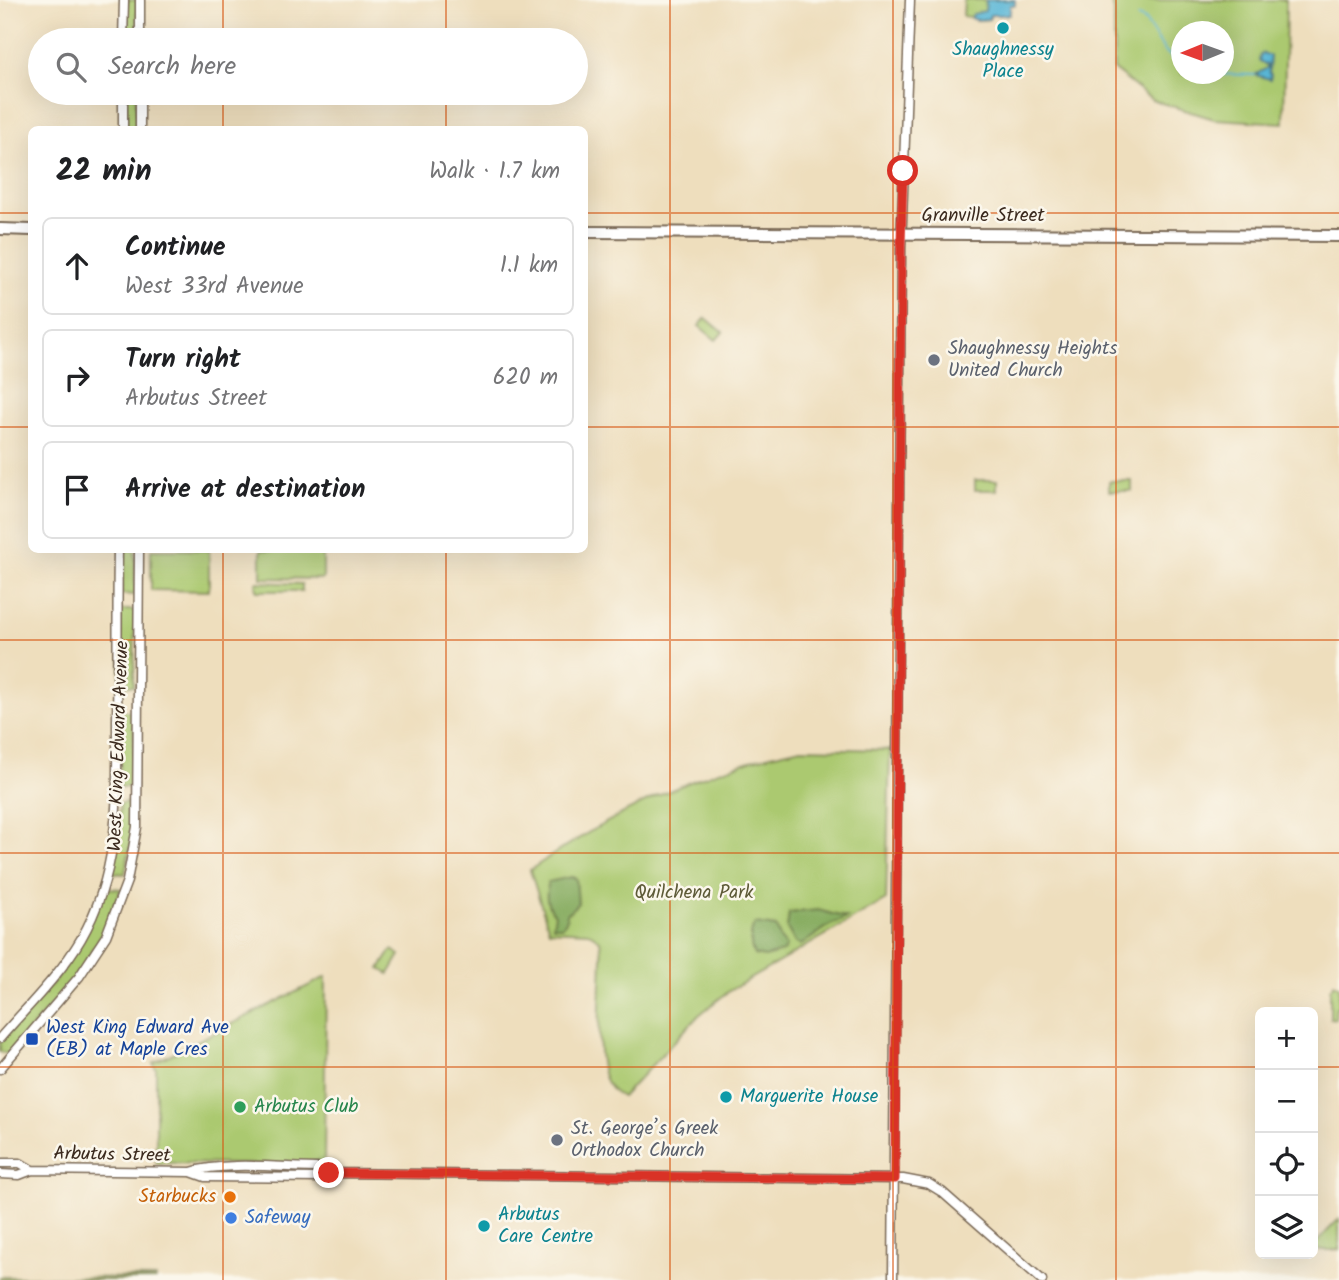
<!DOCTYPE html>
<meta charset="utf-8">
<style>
:root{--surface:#fff;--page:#f2f2f2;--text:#202124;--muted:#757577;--line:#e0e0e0}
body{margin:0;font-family:Kalam,sans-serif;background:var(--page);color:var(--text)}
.controls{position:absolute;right:21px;bottom:21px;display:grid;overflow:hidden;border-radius:10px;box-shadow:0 7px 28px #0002}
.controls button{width:63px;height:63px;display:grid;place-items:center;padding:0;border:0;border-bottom:2px solid var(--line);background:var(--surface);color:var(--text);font:35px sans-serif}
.compass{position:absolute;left:1171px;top:21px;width:63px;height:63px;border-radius:50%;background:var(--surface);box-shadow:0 7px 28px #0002;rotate:269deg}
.stop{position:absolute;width:21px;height:21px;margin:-16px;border:5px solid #d93025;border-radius:50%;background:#fff}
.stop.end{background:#d93025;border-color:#fff;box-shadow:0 2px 7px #0008}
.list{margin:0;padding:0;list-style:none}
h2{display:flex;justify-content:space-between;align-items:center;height:91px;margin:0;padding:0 28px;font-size:30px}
h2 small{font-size:23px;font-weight:400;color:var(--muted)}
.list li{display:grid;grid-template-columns:46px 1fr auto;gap:21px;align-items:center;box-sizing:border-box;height:98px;margin:0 14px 14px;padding:0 14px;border:2px solid var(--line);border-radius:10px}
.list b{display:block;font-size:26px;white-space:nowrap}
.list p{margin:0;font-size:23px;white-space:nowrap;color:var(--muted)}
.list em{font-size:23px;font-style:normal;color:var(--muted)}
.icon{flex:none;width:38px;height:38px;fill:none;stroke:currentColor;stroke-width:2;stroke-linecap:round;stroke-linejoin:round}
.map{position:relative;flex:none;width:1339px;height:1280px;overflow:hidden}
.search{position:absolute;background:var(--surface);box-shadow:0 7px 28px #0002;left:28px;top:28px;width:560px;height:77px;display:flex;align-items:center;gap:18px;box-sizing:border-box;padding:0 24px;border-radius:38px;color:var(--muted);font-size:26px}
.panel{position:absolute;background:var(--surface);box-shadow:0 7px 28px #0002;left:28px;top:126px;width:560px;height:427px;border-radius:10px}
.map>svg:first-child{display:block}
.green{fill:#abc970;stroke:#737a47;stroke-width:2;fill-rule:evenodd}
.forest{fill:#88ad62;stroke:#626c40;stroke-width:2}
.water{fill:#58b6d6;stroke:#4a707a;stroke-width:2}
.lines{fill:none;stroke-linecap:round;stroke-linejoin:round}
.stream{stroke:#58b6d6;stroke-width:2}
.secondary-casing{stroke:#7a6956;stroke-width:11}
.highway-casing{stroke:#7a6956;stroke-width:14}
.secondary{stroke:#fff;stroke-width:8}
.highway{stroke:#fff;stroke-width:10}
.route{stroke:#d93025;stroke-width:9}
.grid{fill:none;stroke:#d7540e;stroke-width:2;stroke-opacity:0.55}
.culture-dot{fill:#0f9aa8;stroke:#fbf7ec;stroke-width:2.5}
.worship-dot{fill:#6b7280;stroke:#fbf7ec;stroke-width:2.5}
.transit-dot{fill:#1a4fb4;stroke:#fbf7ec;stroke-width:2.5}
.leisure-dot{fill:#2e9e5b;stroke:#fbf7ec;stroke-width:2.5}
.food-dot{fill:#e8710a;stroke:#fbf7ec;stroke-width:2.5}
.shop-dot{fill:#3f7fe0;stroke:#fbf7ec;stroke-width:2.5}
.labels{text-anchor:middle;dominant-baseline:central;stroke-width:5;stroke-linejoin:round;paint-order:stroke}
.culture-label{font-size:19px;fill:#0d838f;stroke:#fbf7ec;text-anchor:start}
.street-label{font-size:19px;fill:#3b2a1e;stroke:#fbf7ec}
.worship-label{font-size:19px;fill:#5b616d;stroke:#fbf7ec;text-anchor:start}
.park-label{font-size:19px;fill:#5d5a37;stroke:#fbf7ec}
.transit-label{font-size:19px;fill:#164399;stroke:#fbf7ec;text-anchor:start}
.leisure-label{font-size:19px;fill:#27864d;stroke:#fbf7ec;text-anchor:start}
.food-label{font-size:19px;fill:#c56008;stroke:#fbf7ec;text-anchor:end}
.shop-label{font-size:19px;fill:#366cbe;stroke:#fbf7ec;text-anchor:start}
</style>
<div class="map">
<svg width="1339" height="1280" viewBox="0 0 1339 1280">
<rect width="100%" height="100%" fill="#fbf7ec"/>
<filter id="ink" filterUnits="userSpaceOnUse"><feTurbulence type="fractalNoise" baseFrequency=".0143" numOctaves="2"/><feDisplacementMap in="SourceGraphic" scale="14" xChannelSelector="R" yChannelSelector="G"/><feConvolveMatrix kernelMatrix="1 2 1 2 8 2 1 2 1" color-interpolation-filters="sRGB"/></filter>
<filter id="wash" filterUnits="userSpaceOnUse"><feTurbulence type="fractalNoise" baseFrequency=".00686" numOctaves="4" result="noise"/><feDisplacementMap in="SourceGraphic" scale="28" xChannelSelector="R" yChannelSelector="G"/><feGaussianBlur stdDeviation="1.57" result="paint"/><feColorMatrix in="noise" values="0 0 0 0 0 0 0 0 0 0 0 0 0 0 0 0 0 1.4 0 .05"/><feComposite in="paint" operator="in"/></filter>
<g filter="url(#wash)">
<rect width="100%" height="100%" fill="#eedebd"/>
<path class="green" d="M 127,0 L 137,0 L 137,40 L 127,40 Z
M 964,0 L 1015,0 L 1015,5 L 1010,5 L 1010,15 L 990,15 L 989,19 L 976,20 L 975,18 L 963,16 Z
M 1111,0 L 1286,0 L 1284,123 L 1214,119 L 1152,100 L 1114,70 L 1114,10 ZM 1182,32 L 1224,32 L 1224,74 L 1182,74 Z
M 126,93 L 136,93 L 136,129 L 126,130 Z
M 706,318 L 723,332 L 716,340 L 699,326 Z
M 975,480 L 997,480 L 997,490 L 975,490 Z
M 1109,481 L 1132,481 L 1132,491 L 1109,491 Z
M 121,550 L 135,550 L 135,595 L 121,594 Z
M 151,550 L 209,550 L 209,591 L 151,590 Z
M 261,550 L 323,550 L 323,579 L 261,578 Z
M 256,582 L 302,584 L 302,591 L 257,591 Z
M 121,610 L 135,610 L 134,686 L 120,685 Z
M 120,711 L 134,711 L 134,787 L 120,787 Z
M 801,748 L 890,750 L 886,900 L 729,991 L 699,1015 L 622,1097 C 613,1093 608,1087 604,1077 C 595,1048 602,987 602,955 L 600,940 L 588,932 L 549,930 L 530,870 C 612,813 703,768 801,748 Z
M 125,802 L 133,802 L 132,836 L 125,874 L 111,873 L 117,841 L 120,804 Z
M 107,888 L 121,889 C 112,911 104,933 91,953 C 68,990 36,1021 8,1054 L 0,1052 L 0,1043 L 60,974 Z
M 392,950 L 400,955 L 389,974 L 380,969 Z
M 326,977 L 324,1163 L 319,1165 L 156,1163 L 156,1069 L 153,1063 Z
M 1334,983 L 1339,986 L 1339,1006 L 1336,1007 L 1335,1019 L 1330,1018 L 1330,989 Z
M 1339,1219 L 1339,1250 L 1313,1250 L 1313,1246 Z
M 0,1277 L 156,1278 L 156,1280 L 0,1280 Z"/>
<path class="forest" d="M 571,877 L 576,878 L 578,903 L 567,914 L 566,921 L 562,926 L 553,926 L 555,914 C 545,905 546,894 548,882 Z
M 818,910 L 847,918 L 830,925 L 801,945 L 795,943 L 787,928 L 789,913 Z
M 755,924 L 776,927 L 781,940 L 786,946 L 783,952 L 765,957 L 754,955 C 750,946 749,932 755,924 Z"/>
<path class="water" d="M 986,0 L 1015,0 L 1015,5 L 1010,5 L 1010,15 L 990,15 L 989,19 L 976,20 L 971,18 L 973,14 L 985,11 Z
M 1263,53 L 1270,56 L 1269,71 L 1271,75 L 1270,79 L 1255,75 L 1267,68 L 1267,65 L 1259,61 L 1260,55 Z"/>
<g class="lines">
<path class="stream" d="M 1138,17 L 1145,20 L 1164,50 L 1182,67
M 1204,74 L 1207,74
M 1212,74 L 1255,75"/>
</g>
</g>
<g filter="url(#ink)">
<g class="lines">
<defs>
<path id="secondary" d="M 123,40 L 124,0
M 140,40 L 140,0
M 140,93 L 140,130
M 123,130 L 123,93
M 0,1038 C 28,1006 60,975 81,939 C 121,869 117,798 117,721 C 118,664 117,607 118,550
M 0,1069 L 79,977 L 106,936 L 127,881 L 137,827 L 139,550
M 0,1163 L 20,1163 L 32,1170
M 191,1172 L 205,1177 L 321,1178 L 329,1173
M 0,1174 L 19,1175 L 32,1170 L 191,1172 C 225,1161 284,1168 321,1168 L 329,1173 L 903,1179 L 929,1184 L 942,1192 L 1042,1280
M 893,1280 L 901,248 L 910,0"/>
<path id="highway" d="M 0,229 L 32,230
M 584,232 L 1339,236"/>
</defs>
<use href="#secondary" class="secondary-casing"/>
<use href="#highway" class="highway-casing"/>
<use href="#secondary" class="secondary"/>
<use href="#highway" class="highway"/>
</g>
</g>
<g class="lines" filter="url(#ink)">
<path class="route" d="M 329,1173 L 895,1179 L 901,244 L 903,171"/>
</g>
<path class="grid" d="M 223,0 L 223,40M 446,0 L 446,40M 670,0 L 670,1280M 893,0 L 893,1280M 1116,0 L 1116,1280M 223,93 L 223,130M 446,93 L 446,130M 0,213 L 32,213M 584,213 L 1339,213M 0,427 L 32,427M 584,427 L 1339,427M 223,550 L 223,1280M 446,550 L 446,1280M 0,640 L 1339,640M 0,853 L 1339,853M 0,1067 L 1260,1067M 1313,1067 L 1339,1067"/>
<g class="culture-dot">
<circle cx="1003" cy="28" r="7"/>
<circle cx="726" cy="1097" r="7"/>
<circle cx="484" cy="1226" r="7"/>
</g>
<g class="worship-dot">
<circle cx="934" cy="360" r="7"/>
<circle cx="557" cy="1140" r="7"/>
</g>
<rect class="transit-dot" x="25" y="1032" width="14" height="14" rx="3.5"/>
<circle class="leisure-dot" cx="240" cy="1107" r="7"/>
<circle class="food-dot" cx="230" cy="1197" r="7"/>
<circle class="shop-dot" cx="231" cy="1218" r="7"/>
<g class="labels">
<g class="culture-label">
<text x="1003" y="50" text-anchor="middle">Shaughnessy<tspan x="1003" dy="22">Place</tspan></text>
<text x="740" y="1097">Marguerite House</text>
<text x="498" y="1215">Arbutus<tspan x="498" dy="22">Care Centre</tspan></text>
</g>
<g class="street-label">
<text x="983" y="216">Granville Street</text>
<text transform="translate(119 746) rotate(-88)">West King Edward Avenue</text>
<text transform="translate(112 1155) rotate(1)">Arbutus Street</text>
</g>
<g class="worship-label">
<text x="948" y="349">Shaughnessy Heights<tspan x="948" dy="22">United Church</tspan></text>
<text x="571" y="1129">St. George’s Greek<tspan x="571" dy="22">Orthodox Church</tspan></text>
</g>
<g class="park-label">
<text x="694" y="893">Quilchena Park</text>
</g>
<g class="transit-label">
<text x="46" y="1028">West King Edward Ave<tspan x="46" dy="22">(EB) at Maple Cres</tspan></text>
</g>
<g class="leisure-label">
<text x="254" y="1107">Arbutus Club</text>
</g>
<g class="food-label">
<text x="216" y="1197">Starbucks</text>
</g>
<g class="shop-label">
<text x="245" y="1218">Safeway</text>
</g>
</g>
</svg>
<div class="controls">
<button>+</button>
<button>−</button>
<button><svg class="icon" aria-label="locate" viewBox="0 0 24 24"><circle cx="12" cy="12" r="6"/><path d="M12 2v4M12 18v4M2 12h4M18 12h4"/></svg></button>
<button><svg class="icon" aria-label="layers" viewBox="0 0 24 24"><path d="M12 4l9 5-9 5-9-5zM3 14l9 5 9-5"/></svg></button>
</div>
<svg class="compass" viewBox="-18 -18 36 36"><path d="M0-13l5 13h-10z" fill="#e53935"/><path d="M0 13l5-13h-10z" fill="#757577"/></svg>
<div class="stop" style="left:903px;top:171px"></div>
<div class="stop end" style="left:329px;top:1173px"></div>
<div class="search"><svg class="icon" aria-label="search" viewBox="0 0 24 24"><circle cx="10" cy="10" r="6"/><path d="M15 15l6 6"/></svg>Search here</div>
<section class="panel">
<h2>22 min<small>Walk · 1.7 km</small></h2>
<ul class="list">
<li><svg class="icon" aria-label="ahead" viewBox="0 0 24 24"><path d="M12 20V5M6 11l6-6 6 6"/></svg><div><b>Continue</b><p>West 33rd Avenue</p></div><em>1.1 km</em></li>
<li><svg class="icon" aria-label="right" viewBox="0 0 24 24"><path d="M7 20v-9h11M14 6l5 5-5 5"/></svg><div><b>Turn right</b><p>Arbutus Street</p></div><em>620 m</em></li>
<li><svg class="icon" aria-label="arrive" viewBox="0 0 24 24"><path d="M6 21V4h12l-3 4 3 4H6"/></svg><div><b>Arrive at destination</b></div></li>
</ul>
</section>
</div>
